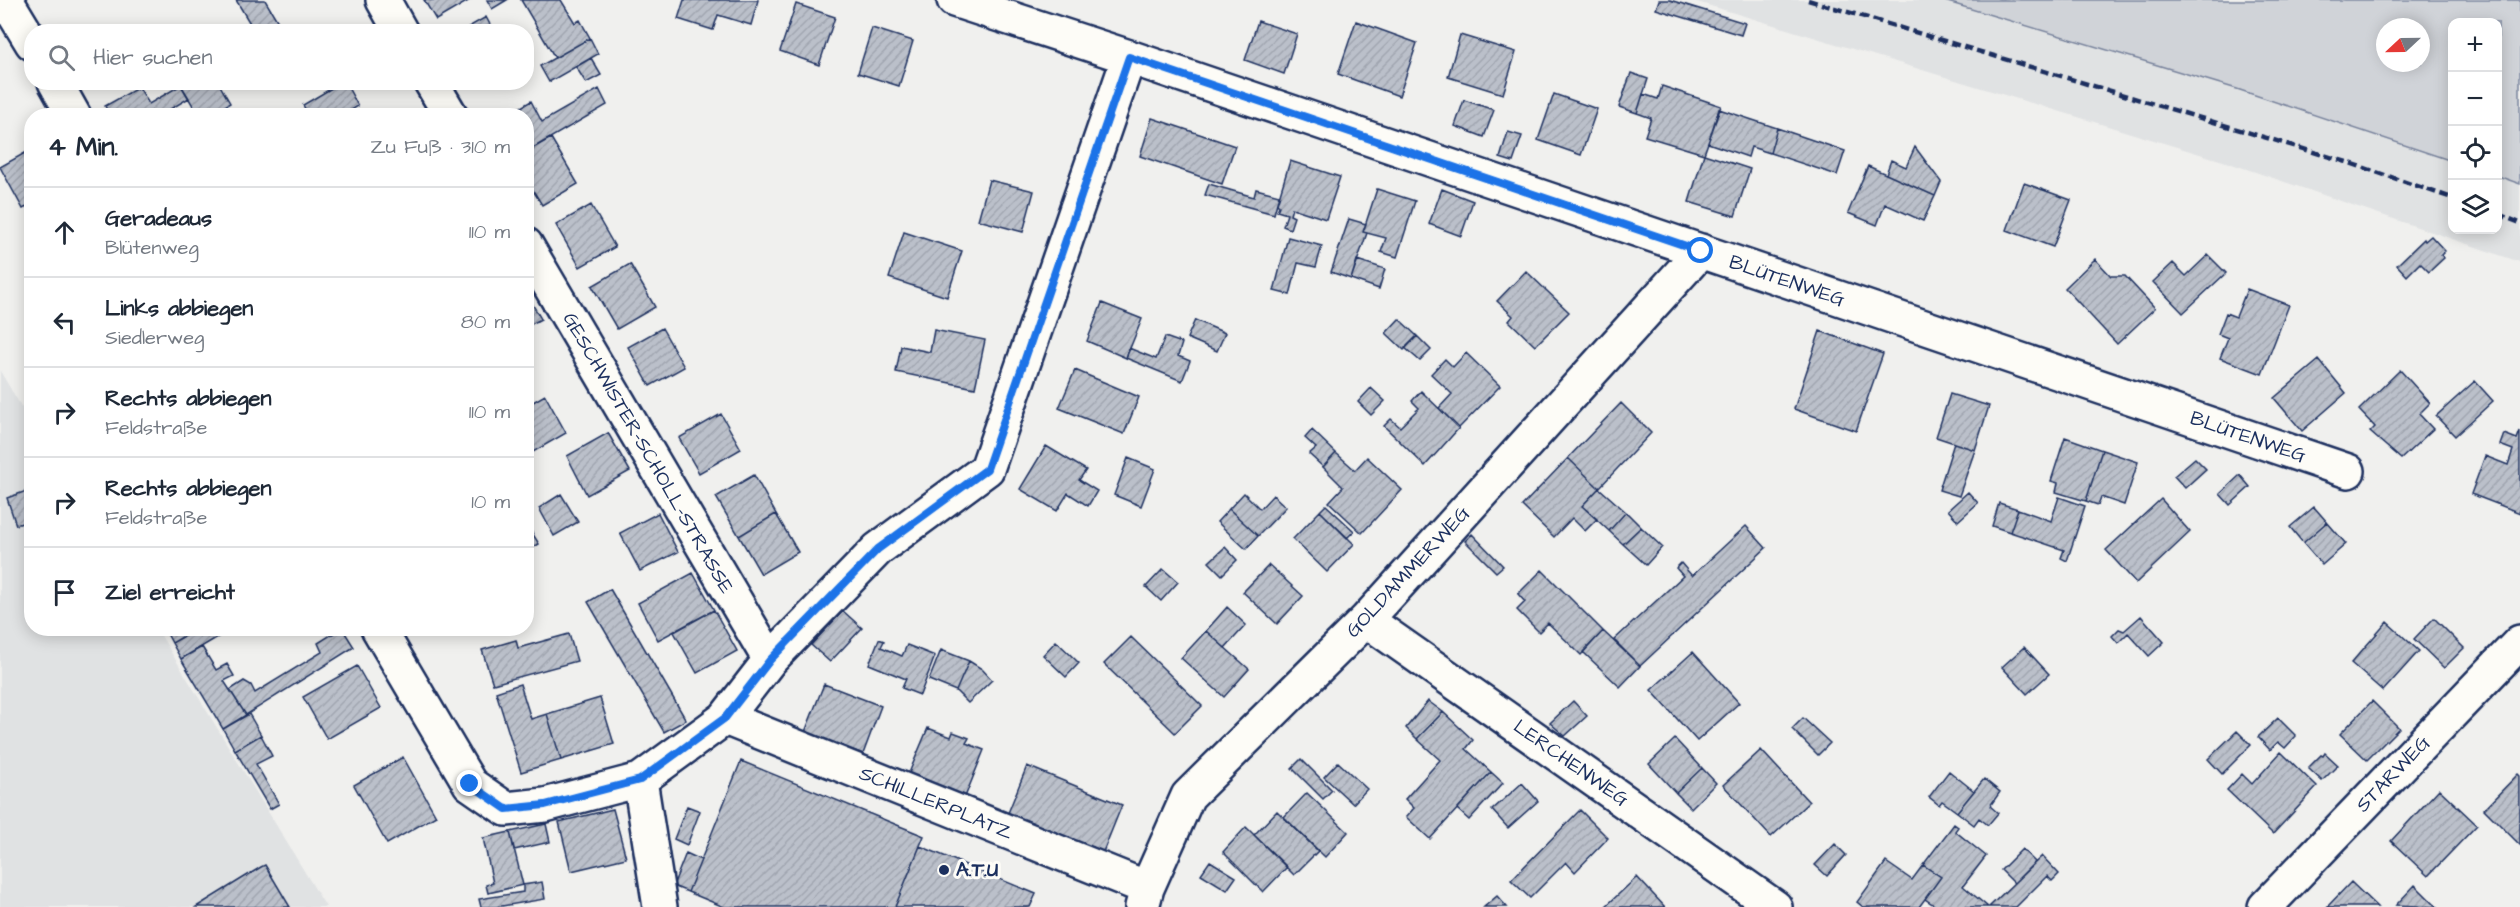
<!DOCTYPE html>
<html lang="de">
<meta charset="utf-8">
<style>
:root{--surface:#fff;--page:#f6f6f7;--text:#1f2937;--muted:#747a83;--line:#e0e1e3}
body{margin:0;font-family:"Architects Daughter",sans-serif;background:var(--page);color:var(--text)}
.controls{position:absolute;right:18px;top:18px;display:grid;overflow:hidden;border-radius:12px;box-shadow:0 3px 15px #0003}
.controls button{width:54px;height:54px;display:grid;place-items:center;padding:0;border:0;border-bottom:2px solid var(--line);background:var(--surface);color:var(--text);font:30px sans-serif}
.compass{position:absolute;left:2376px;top:18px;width:54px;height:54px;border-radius:50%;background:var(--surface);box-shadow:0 3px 15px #0003;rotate:248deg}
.stop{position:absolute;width:18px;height:18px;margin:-14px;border:4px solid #1a73e8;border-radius:50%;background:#fff}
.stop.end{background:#1a73e8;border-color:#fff;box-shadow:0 2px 6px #0008}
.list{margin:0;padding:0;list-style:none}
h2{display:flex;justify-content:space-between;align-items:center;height:78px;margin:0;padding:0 24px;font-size:26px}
h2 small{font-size:20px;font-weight:400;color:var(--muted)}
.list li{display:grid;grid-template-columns:39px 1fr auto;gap:18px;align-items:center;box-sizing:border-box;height:90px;padding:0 24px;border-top:2px solid var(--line)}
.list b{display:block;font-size:22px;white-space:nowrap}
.list p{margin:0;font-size:20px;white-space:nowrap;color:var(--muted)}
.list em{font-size:20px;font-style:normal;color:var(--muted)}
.icon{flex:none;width:33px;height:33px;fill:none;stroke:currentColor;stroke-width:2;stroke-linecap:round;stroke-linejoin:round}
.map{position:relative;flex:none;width:2520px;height:907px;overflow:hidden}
.search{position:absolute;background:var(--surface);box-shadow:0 3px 15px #0003;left:24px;top:24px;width:510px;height:66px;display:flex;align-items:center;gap:15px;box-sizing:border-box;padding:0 21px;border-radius:24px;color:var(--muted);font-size:22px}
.panel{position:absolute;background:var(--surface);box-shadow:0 3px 15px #0003;left:24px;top:108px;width:510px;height:528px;border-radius:24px}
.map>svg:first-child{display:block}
.built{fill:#e0e2e3}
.grass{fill:#d0d3d8;stroke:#76819b;stroke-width:1.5;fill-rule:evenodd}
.building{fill:url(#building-hatch);stroke:#1b2f5e;stroke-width:1.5}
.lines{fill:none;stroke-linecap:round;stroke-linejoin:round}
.minor-casing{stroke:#1b2f5e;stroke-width:38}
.minor{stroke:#fdfcf7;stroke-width:33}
.rail{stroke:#1b2f5e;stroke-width:4.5;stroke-dasharray:9 4.5;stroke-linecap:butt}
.route{stroke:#1a73e8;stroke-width:8}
.poi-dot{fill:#1b2f5e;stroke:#fdfcf7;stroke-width:2}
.labels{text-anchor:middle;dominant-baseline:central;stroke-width:6;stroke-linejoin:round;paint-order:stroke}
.street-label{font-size:20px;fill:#1b2f5e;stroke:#fdfcf7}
.poi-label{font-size:20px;font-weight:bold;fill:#1b2f5e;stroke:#fdfcf7;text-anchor:start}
</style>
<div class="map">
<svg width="2520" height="907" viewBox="0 0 2520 907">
<defs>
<pattern id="building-hatch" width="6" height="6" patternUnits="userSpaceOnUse" patternTransform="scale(1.5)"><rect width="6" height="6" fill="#bbc0ca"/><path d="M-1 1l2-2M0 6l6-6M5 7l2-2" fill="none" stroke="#a0a5b0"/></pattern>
</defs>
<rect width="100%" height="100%" fill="#f0f0ee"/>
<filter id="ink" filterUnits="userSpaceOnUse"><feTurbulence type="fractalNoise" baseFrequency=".0167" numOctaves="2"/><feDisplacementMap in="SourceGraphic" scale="12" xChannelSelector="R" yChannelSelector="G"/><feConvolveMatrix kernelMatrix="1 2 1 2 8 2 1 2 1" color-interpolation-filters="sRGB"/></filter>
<g filter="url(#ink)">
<path class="built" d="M 1691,0 L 1941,0 L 2237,89 L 2452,161 L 2452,230 L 2498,230 L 2498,176 L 2520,184 L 2520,262 L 2223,161 Z
M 0,371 L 31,423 L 32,628 L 157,629 L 326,907 L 0,907 Z"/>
<path class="grass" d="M 1941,0 L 2520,0 L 2520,184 L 2498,176 L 2498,22 L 2452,22 L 2452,161 L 2237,89 ZM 2385,27 L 2421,27 L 2421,63 L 2385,63 Z"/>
<path class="building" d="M 236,0 L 265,0 L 284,32 L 255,32 Z
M 424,0 L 470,0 L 436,20 Z
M 487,0 L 507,0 L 492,9 Z
M 521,0 L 561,0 L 575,23 L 580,20 L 590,38 L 555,58 Z
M 684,0 L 758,0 L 751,25 L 718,15 L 713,30 L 678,19 Z
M 1659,0 L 1670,0 L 1745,23 L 1741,35 L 1656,9 Z
M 796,4 L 835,17 L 819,65 L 780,51 Z
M 486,17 L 494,32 L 460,32 Z
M 1258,21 L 1297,34 L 1284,74 L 1245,60 Z
M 1356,21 L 1417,43 L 1399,96 L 1338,74 Z
M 872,28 L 913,41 L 899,86 L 858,73 Z
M 1460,35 L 1516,52 L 1503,94 L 1448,77 Z
M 590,38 L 598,54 L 549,82 L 540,66 Z
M 591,58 L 601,75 L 586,83 L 576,67 Z
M 1631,73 L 1648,79 L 1637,113 L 1619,107 Z
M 179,82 L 218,82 L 230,103 L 209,116 L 199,116 Z
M 342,82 L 345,82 L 358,106 L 342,116 L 309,116 L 303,105 Z
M 181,85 L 189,98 L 159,116 L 110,116 L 105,106 L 139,87 L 149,104 Z
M 1662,86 L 1721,106 L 1704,154 L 1645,136 L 1651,118 L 1637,113 L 1643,94 L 1658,99 Z
M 599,89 L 607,105 L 526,152 L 526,116 L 506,116 L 531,101 L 542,122 Z
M 1554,94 L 1597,109 L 1581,155 L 1538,140 Z
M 1464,100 L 1494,110 L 1484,137 L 1455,126 Z
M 1719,109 L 1777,128 L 1770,153 L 1751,147 L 1748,157 L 1708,143 Z
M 1152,118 L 1235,146 L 1222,184 L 1140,156 Z
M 1777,128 L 1845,151 L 1837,175 L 1770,153 Z
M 1508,132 L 1522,136 L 1513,162 L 1500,158 Z
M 551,138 L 578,184 L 542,205 L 526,179 L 526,152 Z
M 1915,147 L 1941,182 L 1935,196 L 1886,174 L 1891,160 L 1906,167 Z
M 32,149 L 32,204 L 23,209 L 0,167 Z
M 1704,154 L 1750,169 L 1735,216 L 1689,202 Z
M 1290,161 L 1340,177 L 1326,219 L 1292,208 L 1290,215 L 1294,217 L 1290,229 L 1283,226 L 1287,214 L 1277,211 L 1279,206 L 1277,204 Z
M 1868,166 L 1935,196 L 1923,221 L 1885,204 L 1877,225 L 1848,213 Z
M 989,180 L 1034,191 L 1023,232 L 978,220 Z
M 2024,183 L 2071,200 L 2053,247 L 2007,230 Z
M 1209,184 L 1254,197 L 1256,189 L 1279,195 L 1274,214 L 1205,195 Z
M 1377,189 L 1415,201 L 1397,257 L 1381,252 L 1386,238 L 1363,232 Z
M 1442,189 L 1473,201 L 1461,236 L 1429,224 Z
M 591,205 L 615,247 L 580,267 L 556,225 Z
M 1349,219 L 1366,224 L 1363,232 L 1367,233 L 1351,279 L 1331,272 Z
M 904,232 L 962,251 L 947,297 L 889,278 Z
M 2431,236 L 2445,251 L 2441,255 L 2444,258 L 2429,272 L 2420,263 L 2407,276 L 2397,265 L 2424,239 L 2425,241 Z
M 1288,237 L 1322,246 L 1316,267 L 1298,263 L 1290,295 L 1274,291 Z
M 2208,255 L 2226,273 L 2183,313 L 2153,282 L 2173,263 L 2186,276 Z
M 2095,259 L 2111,276 L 2125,276 L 2155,308 L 2117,344 L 2065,288 Z
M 1357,260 L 1385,269 L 1379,289 L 1351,279 Z
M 630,264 L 655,307 L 617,329 L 592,286 Z
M 1526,271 L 1569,312 L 1535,346 L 1509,321 L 1513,316 L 1497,301 Z
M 2247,289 L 2289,305 L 2262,374 L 2220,358 L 2228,338 L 2218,334 L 2226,313 L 2236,317 Z
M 526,293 L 541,319 L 526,327 Z
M 1102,303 L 1142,319 L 1126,358 L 1087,341 Z
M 1399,319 L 1417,336 L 1404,350 L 1386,333 Z
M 1195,320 L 1225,333 L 1217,351 L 1187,338 Z
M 662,328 L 684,367 L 650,386 L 628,347 Z
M 934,330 L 985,340 L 975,388 L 896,372 L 901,346 L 930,352 Z
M 1820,331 L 1883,354 L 1856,431 L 1794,409 Z
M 1417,336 L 1431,350 L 1420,361 L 1405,348 Z
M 1165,337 L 1182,343 L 1178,356 L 1190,361 L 1182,381 L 1126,358 L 1129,348 L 1156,359 Z
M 1466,353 L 1500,386 L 1459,428 L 1439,408 L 1452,394 L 1431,374 L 1445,359 L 1453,367 Z
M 2319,360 L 2346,393 L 2302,431 L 2274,398 Z
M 1075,370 L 1139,397 L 1124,434 L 1059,408 Z
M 2400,370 L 2430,403 L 2419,414 L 2433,429 L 2401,459 L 2370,432 L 2375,427 L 2359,410 Z
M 2475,381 L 2493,401 L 2455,436 L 2436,416 Z
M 1371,388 L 1385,401 L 1371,415 L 1358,402 Z
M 1421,391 L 1459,428 L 1425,466 L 1384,426 L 1391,419 L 1400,427 L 1419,408 L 1412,401 Z
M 1950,394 L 1989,406 L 1975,450 L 1936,437 Z
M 545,395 L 566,433 L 526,456 L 526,406 Z
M 1621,403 L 1651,433 L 1599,488 L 1568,458 Z
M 721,414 L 741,449 L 699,473 L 679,438 Z
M 1312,430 L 1336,453 L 1323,467 L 1309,454 L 1316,448 L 1305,438 Z
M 2520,431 L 2520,513 L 2471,494 L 2485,456 L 2508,465 L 2513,450 L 2500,445 L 2504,434 L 2517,439 Z
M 608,433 L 630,471 L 587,495 L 567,456 Z
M 2065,437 L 2102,450 L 2086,501 L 2056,492 L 2058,483 L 2051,481 Z
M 1954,443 L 1975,450 L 1959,496 L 1939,490 Z
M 1046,446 L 1086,470 L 1079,480 L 1097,491 L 1088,506 L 1068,493 L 1057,511 L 1020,489 Z
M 2102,450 L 2138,462 L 2124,505 L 2101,497 L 2098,505 L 2086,501 Z
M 1336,453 L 1355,470 L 1367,457 L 1402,490 L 1362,533 L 1329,502 L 1343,487 L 1323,467 Z
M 1128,458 L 1155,469 L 1141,506 L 1114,495 Z
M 1568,458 L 1599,488 L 1582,506 L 1597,519 L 1585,531 L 1572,518 L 1554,537 L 1522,506 Z
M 2195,458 L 2206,469 L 2185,488 L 2174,476 Z
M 754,475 L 776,514 L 739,536 L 716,497 Z
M 2240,475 L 2250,487 L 2230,505 L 2220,494 Z
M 1599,488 L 1626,512 L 1609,531 L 1582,506 Z
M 32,489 L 32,520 L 16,525 L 7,498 Z
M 1968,492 L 1978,503 L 1958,521 L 1948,510 Z
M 1244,493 L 1260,509 L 1273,495 L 1286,507 L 1258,536 L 1229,509 Z
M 561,494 L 578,522 L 554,536 L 539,508 Z
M 2059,497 L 2085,506 L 2067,561 L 2061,558 L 2064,550 L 2010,532 L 2018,509 L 2051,521 Z
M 2161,499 L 2190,532 L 2136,583 L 2106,550 Z
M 1999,503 L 2018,509 L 2010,532 L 1992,526 Z
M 1326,505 L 1354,531 L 1347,538 L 1320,511 Z
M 2314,507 L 2327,522 L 2303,543 L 2290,527 Z
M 1229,509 L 1258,536 L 1246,549 L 1217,522 Z
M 1320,511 L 1354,544 L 1327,572 L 1293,539 Z
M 1626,512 L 1641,527 L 1623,544 L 1609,531 Z
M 658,513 L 678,552 L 640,571 L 620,533 Z
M 776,514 L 798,552 L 761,574 L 739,536 Z
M 2327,522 L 2346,544 L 2322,565 L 2303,543 Z
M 526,523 L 539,544 L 526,552 Z
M 1746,526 L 1766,548 L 1640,666 L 1614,640 L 1683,576 L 1676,568 L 1681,563 L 1692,576 Z
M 1641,527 L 1662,547 L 1646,565 L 1623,544 Z
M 1472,534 L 1503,566 L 1496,572 L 1465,541 Z
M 1225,547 L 1237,560 L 1222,575 L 1209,562 Z
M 1269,565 L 1303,596 L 1277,624 L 1243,592 Z
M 1163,569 L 1178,582 L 1161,601 L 1146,587 Z
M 1542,570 L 1603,631 L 1581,655 L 1548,623 L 1539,632 L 1517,610 L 1525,602 L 1518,594 Z
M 693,573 L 714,610 L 658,640 L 638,603 Z
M 610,589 L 686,720 L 664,732 L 588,602 Z
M 1227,607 L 1246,625 L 1225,648 L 1206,631 Z
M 714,610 L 737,651 L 697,673 L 674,632 Z
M 843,611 L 862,628 L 830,662 L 811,645 Z
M 2141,616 L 2164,642 L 2149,656 L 2128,633 L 2118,643 L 2112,636 L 2119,629 L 2124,631 Z
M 2434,618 L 2464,648 L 2444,668 L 2414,639 Z
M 2387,622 L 2419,651 L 2383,691 L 2351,663 Z
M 164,628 L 197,628 L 197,629 L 172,643 Z
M 233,628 L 181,659 L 172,643 L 197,628 Z
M 342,628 L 354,647 L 246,715 L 230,690 L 244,681 L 251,685 L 255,693 L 322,652 L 318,643 Z
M 1206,631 L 1249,669 L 1224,697 L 1181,658 Z
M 1603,631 L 1640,666 L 1620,687 L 1583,652 Z
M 569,634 L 577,661 L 493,684 L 482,650 L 516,640 L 518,648 Z
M 1131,637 L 1202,706 L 1175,733 L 1104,664 Z
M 879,639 L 884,641 L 881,647 L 902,656 L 907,645 L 935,656 L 920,695 L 902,688 L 906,679 L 869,664 Z
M 1056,641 L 1079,663 L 1066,677 L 1043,655 Z
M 202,647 L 216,670 L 227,664 L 234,676 L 224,681 L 246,715 L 223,729 L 181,659 Z
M 2024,647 L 2049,674 L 2027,694 L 2002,667 Z
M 941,650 L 969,661 L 956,691 L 929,680 Z
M 1693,652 L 1739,703 L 1697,741 L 1651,690 Z
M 969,661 L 982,669 L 992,680 L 968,703 L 956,691 Z
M 357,666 L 381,708 L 327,739 L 303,697 Z
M 520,684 L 531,719 L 547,714 L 561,760 L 521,772 L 496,692 Z
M 824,684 L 881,706 L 863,754 L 805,732 Z
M 600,698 L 614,744 L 561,760 L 547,714 Z
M 1428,701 L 1443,712 L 1417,739 L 1406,728 Z
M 1573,701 L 1587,716 L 1565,736 L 1550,723 Z
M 2372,701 L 2399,728 L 2367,760 L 2340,734 Z
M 1443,712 L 1473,740 L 1466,749 L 1491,772 L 1430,839 L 1406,817 L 1414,808 L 1405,799 L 1440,760 L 1417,739 Z
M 249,714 L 261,735 L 235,750 L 223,729 Z
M 1803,718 L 1830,743 L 1818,755 L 1792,729 Z
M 2278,718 L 2296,736 L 2285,748 L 2278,742 L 2270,750 L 2258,737 Z
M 928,728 L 951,737 L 953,732 L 969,738 L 966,743 L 984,750 L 965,797 L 909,773 Z
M 2237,731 L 2251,745 L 2222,774 L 2208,759 Z
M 261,735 L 272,756 L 256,764 L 279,804 L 270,809 L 235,750 Z
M 1675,739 L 1702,768 L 1676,793 L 1649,764 Z
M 1761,750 L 1809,802 L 1771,837 L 1723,785 Z
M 2281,752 L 2317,787 L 2273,834 L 2227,790 L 2242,774 L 2252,784 Z
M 2325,753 L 2338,765 L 2322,781 L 2308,768 L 2321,755 L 2323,756 Z
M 403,757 L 436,816 L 387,844 L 354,785 Z
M 1301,759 L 1332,790 L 1323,799 L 1292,768 Z
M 741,761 L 924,836 L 895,907 L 724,907 L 688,892 Z
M 1338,762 L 1367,789 L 1353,804 L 1324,777 Z
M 1027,766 L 1122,805 L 1103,852 L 1008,813 Z
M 1702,768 L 1716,783 L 1691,808 L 1676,793 Z
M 1949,771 L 1974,791 L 1957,812 L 1942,801 L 1939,805 L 1929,797 Z
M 1491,772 L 1503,783 L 1469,820 L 1457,809 Z
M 2518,774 L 2520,776 L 2520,845 L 2484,809 Z
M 1984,779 L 2000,792 L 1990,806 L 1998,813 L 1988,825 L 1979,818 L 1974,825 L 1957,812 Z
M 1522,783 L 1538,801 L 1508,828 L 1492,810 Z
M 2439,789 L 2477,825 L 2428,876 L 2391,841 Z
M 1307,793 L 1348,832 L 1325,857 L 1284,817 Z
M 687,806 L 700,811 L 687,845 L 674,839 Z
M 613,809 L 626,858 L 571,871 L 559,822 Z
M 1580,810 L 1608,838 L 1575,872 L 1566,862 L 1530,898 L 1511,880 Z
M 1277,811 L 1318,851 L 1294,875 L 1254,835 Z
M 546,824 L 550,842 L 514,850 L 510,832 Z
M 1954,824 L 1958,827 L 1955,831 L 1986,856 L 1963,886 L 1988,907 L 1937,907 L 1925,899 L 1941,877 L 1923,865 Z
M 1246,827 L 1287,867 L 1263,892 L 1223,852 Z
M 510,832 L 523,885 L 488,893 L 486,885 L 493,883 L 483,838 Z
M 1835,844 L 1846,855 L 1827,876 L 1815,865 Z
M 920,846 L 1036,894 L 1030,907 L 895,907 Z
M 2022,849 L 2035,862 L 2014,883 L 2001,870 Z
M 686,853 L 701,860 L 688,892 L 673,886 Z
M 2042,856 L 2059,874 L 2052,881 L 2047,876 L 2016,907 L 1989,907 Z
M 1210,861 L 1236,877 L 1227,890 L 1201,874 Z
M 1886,862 L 1912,880 L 1923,865 L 1941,877 L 1919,907 L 1863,907 L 1857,902 Z
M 265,865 L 290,907 L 196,907 L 261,867 Z
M 1637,877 L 1665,907 L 1605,907 Z
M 542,882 L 545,899 L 496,907 L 481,907 L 479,899 L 523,892 L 523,885 Z
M 2351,882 L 2377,907 L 2327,907 Z
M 2415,885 L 2437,907 L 2396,905 Z
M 1497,896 L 1507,907 L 1484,907 Z"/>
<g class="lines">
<defs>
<path id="minor" d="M 6,0 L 32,43
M 383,0 L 401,32
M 954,0 L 1129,57 L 2348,471
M 55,82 L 74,116
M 431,82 L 451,116
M 526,245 L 770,660
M 1366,620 L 1775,907
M 378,628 L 470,784 L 506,809 L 545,805 L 640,780
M 725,718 L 1147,888
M 660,907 L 640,780 L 725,718 L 770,660 L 878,549 L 987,469 L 1129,57
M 1142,907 L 1147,888 L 1188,796 L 1366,620 L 1701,251
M 2265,907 L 2520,642"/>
</defs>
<use href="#minor" class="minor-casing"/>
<use href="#minor" class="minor"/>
<path class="rail" d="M 1808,0 L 2350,163 L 2452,198
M 2498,214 L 2520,223"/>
</g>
</g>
<g class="lines" filter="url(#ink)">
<path class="route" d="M 470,784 L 506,809 L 545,805 L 640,780 L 725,718 L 770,660 L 878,549 L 987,469 L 1129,57 L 1701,251"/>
</g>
<circle class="poi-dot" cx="944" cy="870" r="6"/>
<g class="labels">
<g class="street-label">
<text transform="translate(1787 281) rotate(19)">BLÜTENWEG</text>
<text transform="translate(2248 437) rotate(19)">BLÜTENWEG</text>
<text transform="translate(648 453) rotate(60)">GESCHWISTER-SCHOLL-STRASSE</text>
<text transform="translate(1408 572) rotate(-47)">GOLDAMMERWEG</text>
<text transform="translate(1571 763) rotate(35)">LERCHENWEG</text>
<text transform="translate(2393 774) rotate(-46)">STARWEG</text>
<text transform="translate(936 803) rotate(22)">SCHILLERPLATZ</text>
</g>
<g class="poi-label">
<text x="956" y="870">A.T.U</text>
</g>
</g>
</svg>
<div class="controls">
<button>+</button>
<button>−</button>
<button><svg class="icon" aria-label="locate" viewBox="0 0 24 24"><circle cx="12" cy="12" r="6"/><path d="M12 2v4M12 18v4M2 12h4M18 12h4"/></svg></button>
<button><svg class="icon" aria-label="layers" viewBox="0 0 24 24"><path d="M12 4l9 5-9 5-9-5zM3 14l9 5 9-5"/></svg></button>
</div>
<svg class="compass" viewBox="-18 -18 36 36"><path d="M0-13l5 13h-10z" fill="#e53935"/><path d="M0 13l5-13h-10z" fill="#747a83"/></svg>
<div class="stop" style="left:1701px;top:251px"></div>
<div class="stop end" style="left:470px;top:784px"></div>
<div class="search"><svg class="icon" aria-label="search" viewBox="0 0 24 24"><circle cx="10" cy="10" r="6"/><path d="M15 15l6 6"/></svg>Hier suchen</div>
<section class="panel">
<h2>4 Min.<small>Zu Fuß · 310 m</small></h2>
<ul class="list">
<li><svg class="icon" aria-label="ahead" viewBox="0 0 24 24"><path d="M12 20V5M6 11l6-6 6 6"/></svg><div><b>Geradeaus</b><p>Blütenweg</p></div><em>110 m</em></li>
<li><svg class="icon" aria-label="left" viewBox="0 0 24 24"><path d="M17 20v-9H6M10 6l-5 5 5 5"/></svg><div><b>Links abbiegen</b><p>Siedlerweg</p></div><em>80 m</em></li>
<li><svg class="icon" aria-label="right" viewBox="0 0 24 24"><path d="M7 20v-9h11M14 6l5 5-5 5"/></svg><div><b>Rechts abbiegen</b><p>Feldstraße</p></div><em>110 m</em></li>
<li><svg class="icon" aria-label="right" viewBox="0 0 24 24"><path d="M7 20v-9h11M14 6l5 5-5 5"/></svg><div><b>Rechts abbiegen</b><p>Feldstraße</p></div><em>10 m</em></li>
<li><svg class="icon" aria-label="arrive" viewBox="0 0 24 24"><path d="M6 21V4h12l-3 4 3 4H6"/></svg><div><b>Ziel erreicht</b></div></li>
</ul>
</section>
</div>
